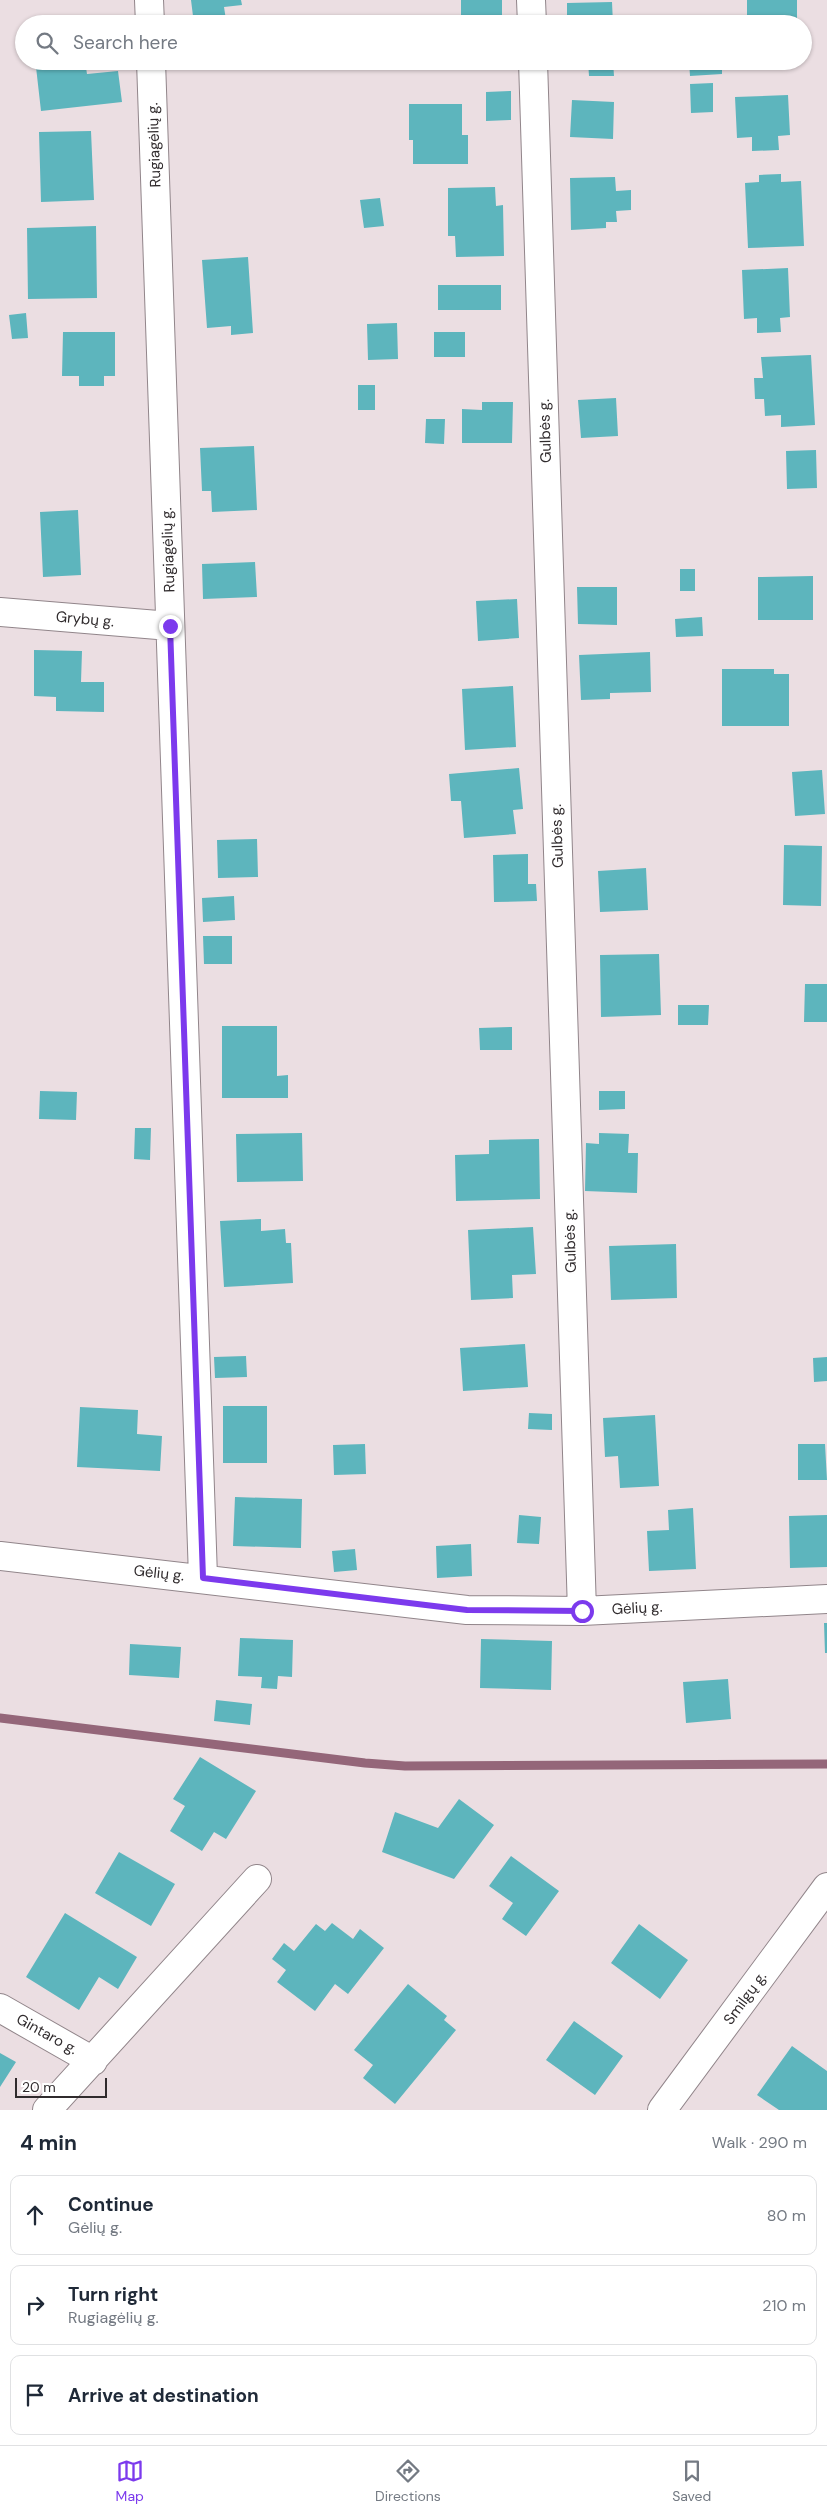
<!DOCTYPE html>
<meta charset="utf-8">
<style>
:root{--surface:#fff;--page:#f6f6f7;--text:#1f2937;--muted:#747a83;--line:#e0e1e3;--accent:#7c3aed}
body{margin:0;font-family:"DM Sans",sans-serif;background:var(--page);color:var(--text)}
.scale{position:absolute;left:15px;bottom:12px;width:92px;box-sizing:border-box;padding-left:5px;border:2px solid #302b2d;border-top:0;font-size:14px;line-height:18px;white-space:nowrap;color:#302b2d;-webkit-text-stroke:4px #fff;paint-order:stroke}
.stop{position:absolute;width:15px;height:15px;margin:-11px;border:4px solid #7c3aed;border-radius:50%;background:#fff}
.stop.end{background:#7c3aed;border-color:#fff;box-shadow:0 1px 5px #0008}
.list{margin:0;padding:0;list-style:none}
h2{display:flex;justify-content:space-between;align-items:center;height:65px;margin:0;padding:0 20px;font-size:21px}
h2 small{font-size:16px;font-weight:400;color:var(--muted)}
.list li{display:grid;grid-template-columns:32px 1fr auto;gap:15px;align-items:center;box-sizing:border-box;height:80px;margin:0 10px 10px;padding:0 10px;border:1px solid var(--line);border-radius:10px}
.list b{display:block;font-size:19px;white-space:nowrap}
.list p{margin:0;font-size:16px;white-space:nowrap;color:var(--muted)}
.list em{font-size:16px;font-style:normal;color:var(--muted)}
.icon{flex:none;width:28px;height:28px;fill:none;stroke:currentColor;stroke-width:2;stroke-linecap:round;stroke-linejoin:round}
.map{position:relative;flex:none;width:827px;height:2110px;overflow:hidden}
.search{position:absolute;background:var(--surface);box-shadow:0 1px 4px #0004;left:15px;right:15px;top:15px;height:55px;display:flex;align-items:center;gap:12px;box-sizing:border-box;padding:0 18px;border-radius:28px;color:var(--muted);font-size:19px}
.sheet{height:335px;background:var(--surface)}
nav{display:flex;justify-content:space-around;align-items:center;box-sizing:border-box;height:70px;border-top:1px solid var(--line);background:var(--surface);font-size:14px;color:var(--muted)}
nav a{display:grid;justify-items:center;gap:2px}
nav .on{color:var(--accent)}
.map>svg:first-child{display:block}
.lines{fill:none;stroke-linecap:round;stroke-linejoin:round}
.stream{stroke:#946679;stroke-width:9}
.building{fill:#5db5bd}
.minor-casing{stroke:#91858a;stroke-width:30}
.minor{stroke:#fff;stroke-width:28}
.route{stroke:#7c3aed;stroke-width:6}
.labels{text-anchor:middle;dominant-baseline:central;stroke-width:5;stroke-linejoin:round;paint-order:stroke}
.street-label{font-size:15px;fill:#302b2d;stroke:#fff}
</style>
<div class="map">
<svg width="827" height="2110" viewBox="0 0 827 2110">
<rect width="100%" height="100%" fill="#ebdee2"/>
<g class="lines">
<path class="stream" d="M 0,1718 L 365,1763 L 405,1766 L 827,1764"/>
</g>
<path class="building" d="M 191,0 L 241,0 L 242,5 L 224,7 L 226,20 L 194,24 Z
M 461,0 L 502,0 L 502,24 L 461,24 Z
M 747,0 L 797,0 L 797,24 L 747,24 Z
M 612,2 L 613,24 L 567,24 L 567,3 Z
M 85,61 L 87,74 L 118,71 L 122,102 L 41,111 L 36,67 Z
M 588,61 L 613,61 L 614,76 L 589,76 Z
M 689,61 L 722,61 L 722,74 L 690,76 Z
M 713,83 L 713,112 L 691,113 L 690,84 Z
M 511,91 L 511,120 L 486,121 L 486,92 Z
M 788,95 L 790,135 L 778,136 L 779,150 L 752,151 L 752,137 L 737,138 L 735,97 Z
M 572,100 L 614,102 L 613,139 L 570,137 Z
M 409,104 L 462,104 L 462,135 L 468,135 L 468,164 L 413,164 L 413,140 L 409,140 Z
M 91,131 L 94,200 L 41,202 L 39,132 Z
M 781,174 L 781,182 L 801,181 L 804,246 L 748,248 L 745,183 L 759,182 L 759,175 Z
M 615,177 L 616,191 L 631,190 L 631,210 L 616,211 L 617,222 L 606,222 L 606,228 L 571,230 L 570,178 Z
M 495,187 L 496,206 L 503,205 L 504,256 L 456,257 L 455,236 L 448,236 L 448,188 Z
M 380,198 L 384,226 L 364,228 L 360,200 Z
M 96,226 L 97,298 L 28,299 L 27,228 Z
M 248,257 L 253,333 L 231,335 L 231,326 L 207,328 L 202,260 Z
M 788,268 L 790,317 L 780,318 L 781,332 L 757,333 L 757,318 L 744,319 L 742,270 Z
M 438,285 L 501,285 L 501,310 L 438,310 Z
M 26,313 L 28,338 L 12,339 L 9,315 Z
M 397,323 L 398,359 L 368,360 L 367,324 Z
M 63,332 L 115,332 L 115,376 L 104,376 L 104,386 L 79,386 L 79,376 L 62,376 Z
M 434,332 L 465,332 L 465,357 L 434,357 Z
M 811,355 L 815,425 L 781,427 L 781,415 L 765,416 L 764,399 L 755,399 L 754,378 L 763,378 L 761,357 Z
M 358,385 L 375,385 L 375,410 L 358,410 Z
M 616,398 L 618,436 L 581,438 L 578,400 Z
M 482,402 L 513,402 L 512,443 L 462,443 L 462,409 L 482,410 Z
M 426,419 L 445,419 L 444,444 L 425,443 Z
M 254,446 L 257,510 L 212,512 L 211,491 L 202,491 L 200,448 Z
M 816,450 L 817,488 L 787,489 L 786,451 Z
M 78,510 L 81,575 L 43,577 L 40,512 Z
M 255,562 L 257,597 L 203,599 L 202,564 Z
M 680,569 L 695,569 L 695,591 L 680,591 Z
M 813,576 L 813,620 L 758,620 L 758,577 Z
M 577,587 L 617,587 L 617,625 L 578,624 Z
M 517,599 L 519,638 L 478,641 L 476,601 Z
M 702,617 L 703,636 L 676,637 L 675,619 Z
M 34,650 L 82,651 L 81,682 L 104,682 L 104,712 L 56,711 L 56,697 L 34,696 Z
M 650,652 L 651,692 L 610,693 L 610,699 L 581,700 L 579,655 Z
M 722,669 L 774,669 L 774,674 L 789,674 L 789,726 L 722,726 Z
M 513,686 L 516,747 L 465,750 L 462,689 Z
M 519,768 L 523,809 L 513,810 L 516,834 L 464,838 L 461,801 L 451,801 L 449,774 Z
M 822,770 L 825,814 L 795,816 L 792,772 Z
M 257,839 L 258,877 L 218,878 L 217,840 Z
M 784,845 L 822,846 L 821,906 L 783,905 Z
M 528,854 L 528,884 L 536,884 L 537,901 L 494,902 L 493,855 Z
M 646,868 L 648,910 L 600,912 L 598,871 Z
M 234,896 L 235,920 L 203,922 L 202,898 Z
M 203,936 L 232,936 L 232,964 L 204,964 Z
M 659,954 L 661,1015 L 601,1017 L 600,955 Z
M 805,984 L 827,984 L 827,1022 L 804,1022 Z
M 678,1005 L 709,1005 L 708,1025 L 678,1025 Z
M 222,1026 L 277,1026 L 277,1076 L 288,1075 L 288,1098 L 222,1098 Z
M 512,1027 L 512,1050 L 480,1050 L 479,1028 Z
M 40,1091 L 77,1092 L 76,1120 L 39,1119 Z
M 599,1091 L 625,1091 L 625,1109 L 599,1110 Z
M 135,1128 L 151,1128 L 150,1160 L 134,1159 Z
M 302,1133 L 303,1181 L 237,1182 L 236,1134 Z
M 599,1133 L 629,1134 L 628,1153 L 638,1153 L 637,1193 L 585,1191 L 586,1143 L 599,1144 Z
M 539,1139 L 540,1199 L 456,1201 L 455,1155 L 489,1154 L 489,1140 Z
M 261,1219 L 261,1231 L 285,1229 L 286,1243 L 291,1243 L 293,1283 L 224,1287 L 220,1221 Z
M 533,1227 L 536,1274 L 512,1275 L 513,1298 L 471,1300 L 468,1230 Z
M 676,1244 L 677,1298 L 611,1300 L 609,1246 Z
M 525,1344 L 528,1387 L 463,1391 L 460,1348 Z
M 246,1356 L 247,1377 L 215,1378 L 214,1357 Z
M 827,1357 L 827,1381 L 814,1382 L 813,1358 Z
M 223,1406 L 267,1406 L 267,1463 L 223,1463 Z
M 80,1407 L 138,1410 L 137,1434 L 162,1436 L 160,1471 L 77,1467 Z
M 529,1413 L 552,1414 L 552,1430 L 528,1429 Z
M 655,1415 L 659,1486 L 620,1488 L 618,1456 L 605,1457 L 603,1418 Z
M 365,1444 L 366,1474 L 334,1475 L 333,1445 Z
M 798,1444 L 825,1444 L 827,1480 L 798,1480 Z
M 235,1497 L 302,1499 L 301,1548 L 233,1546 Z
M 693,1508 L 696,1569 L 649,1571 L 647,1531 L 669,1530 L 668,1510 Z
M 519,1515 L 541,1517 L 539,1544 L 517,1543 Z
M 827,1515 L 827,1567 L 790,1568 L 789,1516 Z
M 471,1544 L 472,1576 L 437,1578 L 436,1546 Z
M 355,1549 L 357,1570 L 334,1572 L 332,1551 Z
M 824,1623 L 827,1623 L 827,1653 L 825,1653 Z
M 240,1638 L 293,1640 L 292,1677 L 278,1676 L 277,1689 L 261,1688 L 262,1677 L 238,1676 Z
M 481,1639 L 552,1641 L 551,1690 L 480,1688 Z
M 130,1644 L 181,1647 L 179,1678 L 129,1675 Z
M 728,1679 L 731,1719 L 686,1723 L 683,1682 Z
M 216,1700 L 252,1704 L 250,1725 L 214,1721 Z
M 200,1757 L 256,1791 L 226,1839 L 214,1832 L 202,1851 L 170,1831 L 185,1806 L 173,1799 Z
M 459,1799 L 494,1825 L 454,1879 L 382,1852 L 395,1812 L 438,1828 Z
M 119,1852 L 175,1884 L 151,1926 L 95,1893 Z
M 511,1856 L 559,1891 L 526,1936 L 502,1919 L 513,1903 L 489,1886 Z
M 65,1913 L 137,1957 L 118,1989 L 99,1977 L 79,2010 L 26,1977 Z
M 332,1923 L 353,1939 L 360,1929 L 384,1948 L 348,1994 L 335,1984 L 315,2011 L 277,1982 L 286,1970 L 272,1959 L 284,1943 L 294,1951 L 316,1924 L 325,1931 Z
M 639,1924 L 688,1960 L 660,1999 L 611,1963 Z
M 408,1984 L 447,2016 L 444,2020 L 456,2030 L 395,2104 L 363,2078 L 373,2065 L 354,2050 Z
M 574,2021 L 623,2056 L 595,2095 L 546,2060 Z
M 792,2046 L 827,2071 L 827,2110 L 779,2110 L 757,2095 Z
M 0,2053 L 16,2062 L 0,2087 Z"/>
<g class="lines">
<defs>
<path id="minor" d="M 149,0 L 150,24
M 531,0 L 532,24
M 151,61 L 203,1577
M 533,61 L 582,1611
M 0,612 L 170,626
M 0,1556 L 467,1610 L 582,1611 L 827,1599
M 0,2008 L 93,2061
M 47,2110 L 257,1879
M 662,2110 L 827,1887"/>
</defs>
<use href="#minor" class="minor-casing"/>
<use href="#minor" class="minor"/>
</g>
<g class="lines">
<path class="route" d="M 170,626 L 203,1578 L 467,1610 L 582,1611"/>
</g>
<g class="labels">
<g class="street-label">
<text transform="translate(154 145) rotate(-92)">Rugiagėlių g.</text>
<text transform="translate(545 431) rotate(-92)">Gulbės g.</text>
<text transform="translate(168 550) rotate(-92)">Rugiagėlių g.</text>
<text transform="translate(85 619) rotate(5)">Grybų g.</text>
<text transform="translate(557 836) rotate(-92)">Gulbės g.</text>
<text transform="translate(570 1241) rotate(-92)">Gulbės g.</text>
<text transform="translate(159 1573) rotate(6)">Gėlių g.</text>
<text transform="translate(637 1608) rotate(-3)">Gėlių g.</text>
<text transform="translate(745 1998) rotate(-54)">Smilgų g.</text>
<text transform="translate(47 2034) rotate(29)">Gintaro g.</text>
</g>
</g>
</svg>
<div class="scale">20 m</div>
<div class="stop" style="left:582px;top:1611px"></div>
<div class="stop end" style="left:170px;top:626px"></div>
<div class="search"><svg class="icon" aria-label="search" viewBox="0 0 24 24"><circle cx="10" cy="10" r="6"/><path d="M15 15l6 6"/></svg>Search here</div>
</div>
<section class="sheet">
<h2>4 min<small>Walk · 290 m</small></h2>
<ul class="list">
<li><svg class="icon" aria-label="ahead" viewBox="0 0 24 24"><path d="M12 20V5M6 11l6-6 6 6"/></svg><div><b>Continue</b><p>Gėlių g.</p></div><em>80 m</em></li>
<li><svg class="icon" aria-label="right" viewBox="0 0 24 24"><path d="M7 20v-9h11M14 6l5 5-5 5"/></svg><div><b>Turn right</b><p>Rugiagėlių g.</p></div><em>210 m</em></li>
<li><svg class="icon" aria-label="arrive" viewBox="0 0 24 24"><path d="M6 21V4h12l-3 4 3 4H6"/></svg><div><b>Arrive at destination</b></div></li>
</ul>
</section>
<nav>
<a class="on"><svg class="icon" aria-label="map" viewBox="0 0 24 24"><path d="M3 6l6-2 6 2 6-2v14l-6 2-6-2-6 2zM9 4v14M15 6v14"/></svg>Map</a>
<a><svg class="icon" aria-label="directions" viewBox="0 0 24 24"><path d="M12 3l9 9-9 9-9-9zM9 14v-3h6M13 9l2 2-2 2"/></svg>Directions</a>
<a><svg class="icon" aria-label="saved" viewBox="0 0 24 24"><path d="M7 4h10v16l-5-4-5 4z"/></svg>Saved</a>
</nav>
